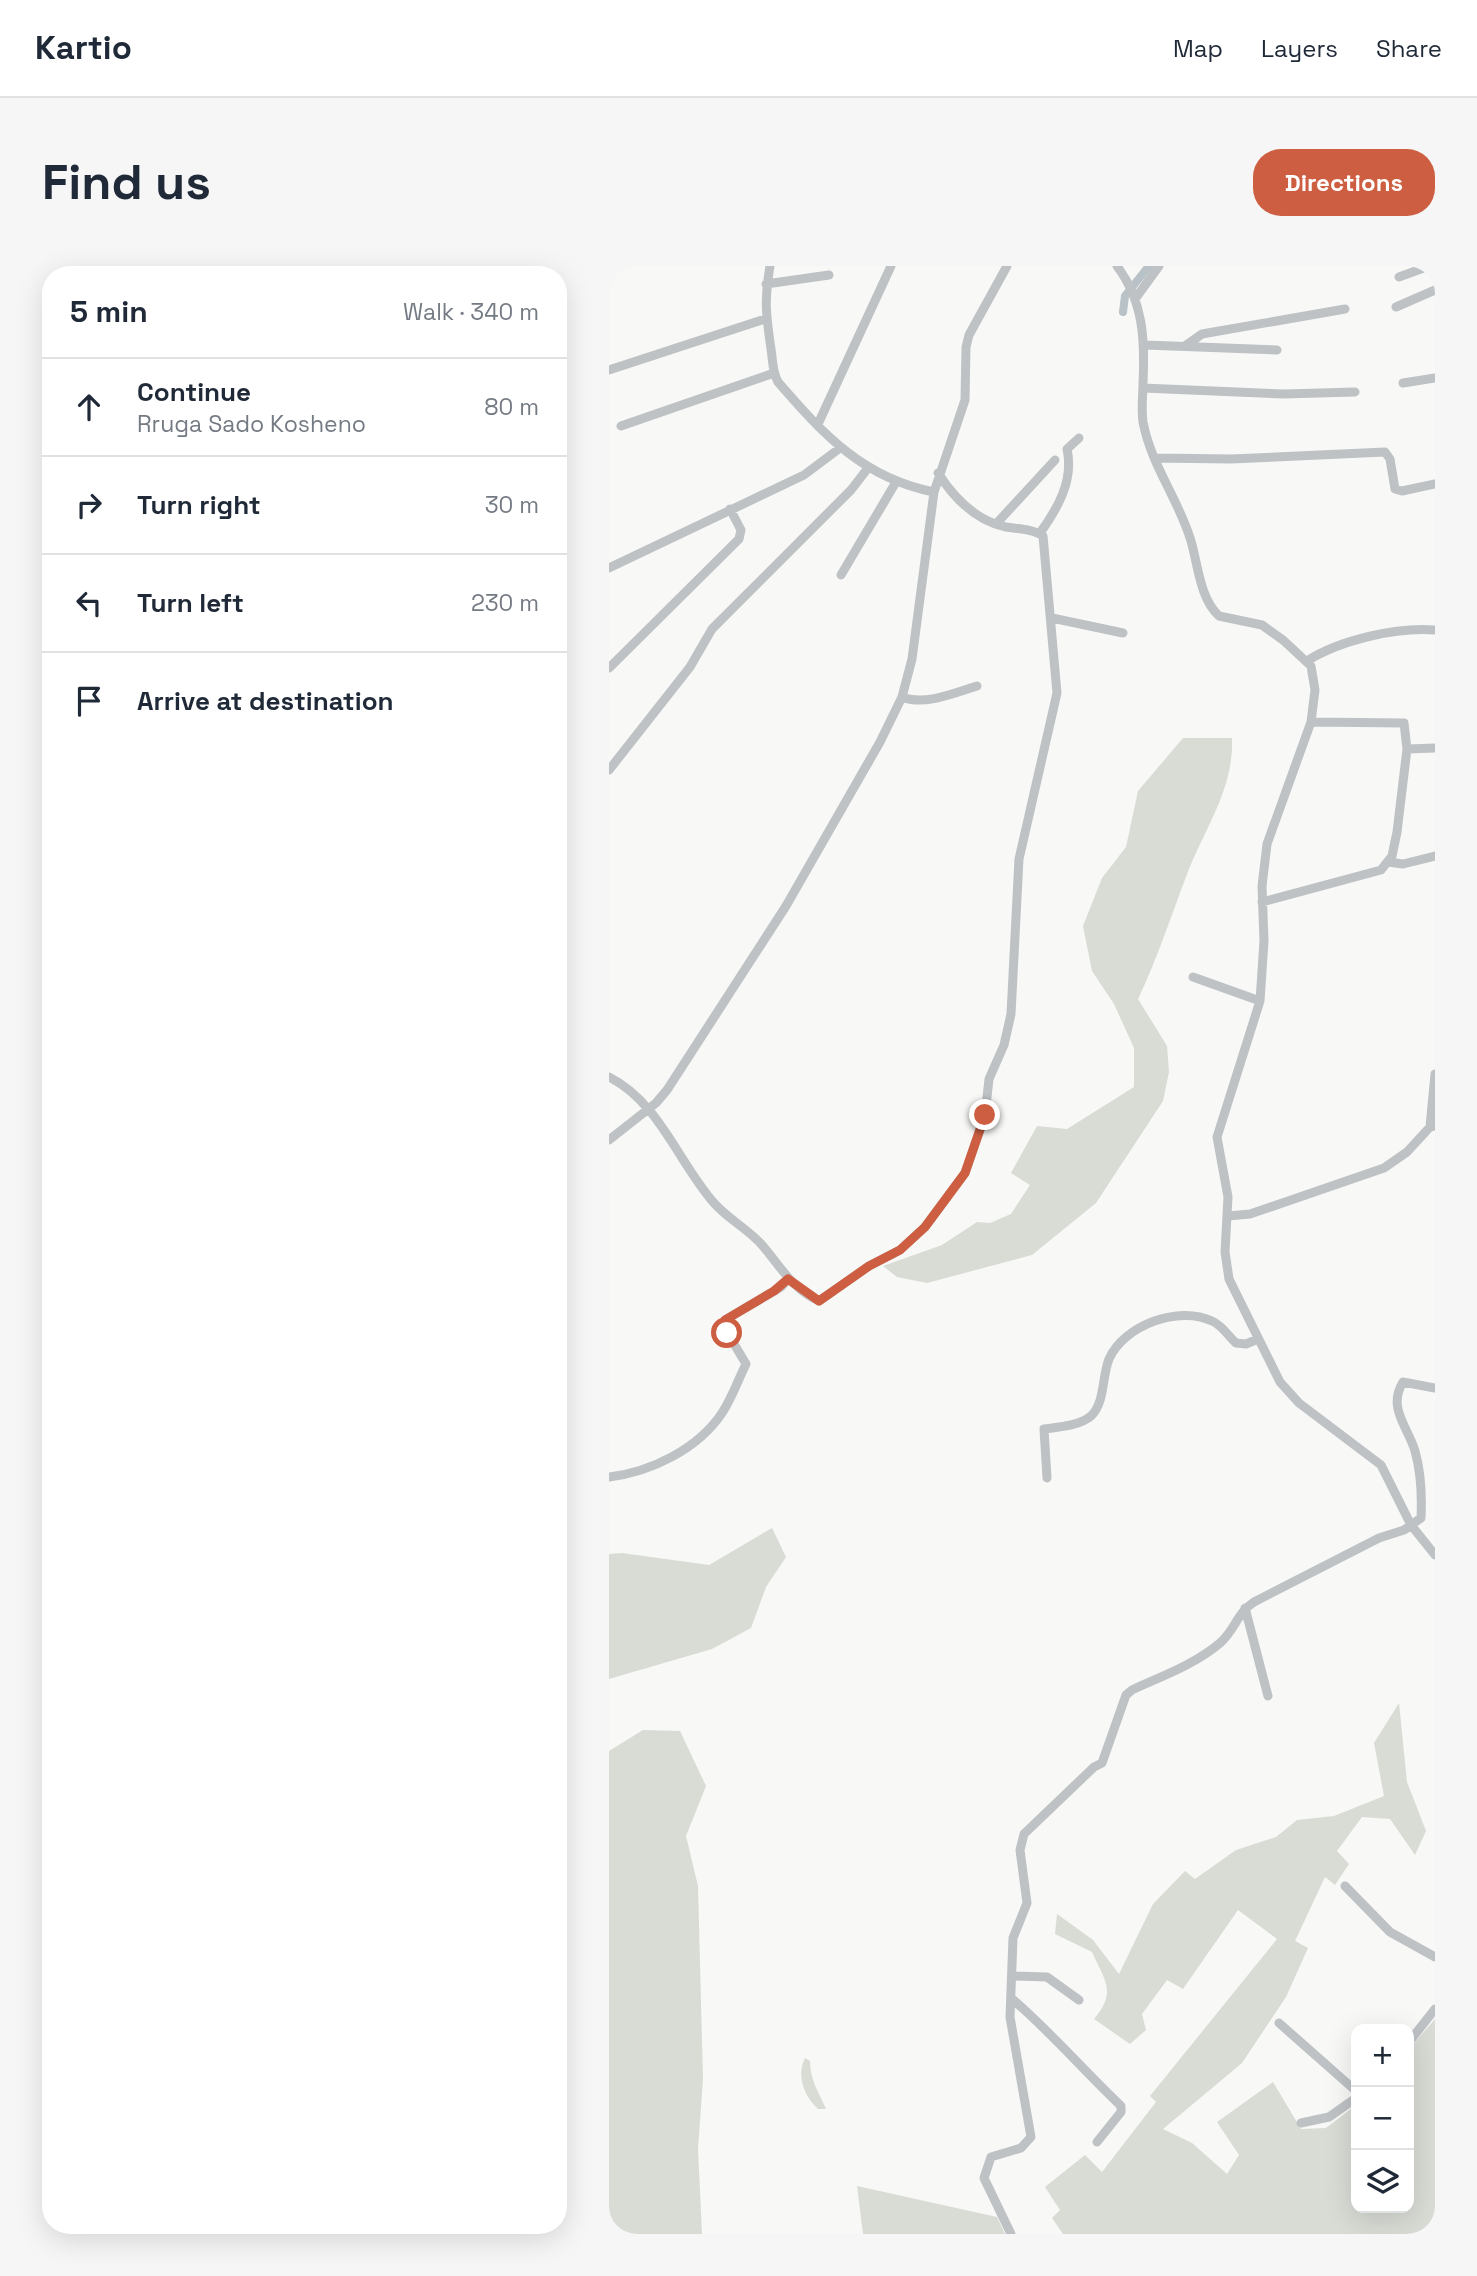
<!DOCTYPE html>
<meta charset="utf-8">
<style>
:root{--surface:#fff;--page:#f6f6f7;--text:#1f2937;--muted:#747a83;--line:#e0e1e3;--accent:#cd5e41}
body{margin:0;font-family:"Space Grotesk",sans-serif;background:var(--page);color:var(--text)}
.controls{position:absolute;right:21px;bottom:21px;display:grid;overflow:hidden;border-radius:14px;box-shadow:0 7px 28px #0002}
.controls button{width:63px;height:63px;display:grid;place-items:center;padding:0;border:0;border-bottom:2px solid var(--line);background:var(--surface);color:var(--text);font:35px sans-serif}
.stop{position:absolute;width:21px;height:21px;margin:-16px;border:5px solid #cd5e41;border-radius:50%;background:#fff}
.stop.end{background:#cd5e41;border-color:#fff;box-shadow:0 2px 7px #0008}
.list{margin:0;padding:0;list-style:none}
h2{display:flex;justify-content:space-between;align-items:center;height:91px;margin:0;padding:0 28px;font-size:30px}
h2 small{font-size:23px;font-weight:400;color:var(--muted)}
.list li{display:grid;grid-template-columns:46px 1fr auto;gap:21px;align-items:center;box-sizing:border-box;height:98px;padding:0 28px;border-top:2px solid var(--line)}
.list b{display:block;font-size:26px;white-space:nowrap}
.list p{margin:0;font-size:23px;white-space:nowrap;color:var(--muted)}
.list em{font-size:23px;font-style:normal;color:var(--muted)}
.icon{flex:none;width:38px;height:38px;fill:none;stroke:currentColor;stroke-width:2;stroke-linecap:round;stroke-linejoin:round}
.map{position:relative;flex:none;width:826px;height:1968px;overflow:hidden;border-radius:28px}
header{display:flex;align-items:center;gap:42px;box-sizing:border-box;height:98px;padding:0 35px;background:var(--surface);border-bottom:2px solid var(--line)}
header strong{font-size:33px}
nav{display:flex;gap:38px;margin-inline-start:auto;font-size:24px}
.intro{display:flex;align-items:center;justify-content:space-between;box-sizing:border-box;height:168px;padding:0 42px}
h1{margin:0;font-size:49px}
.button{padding:18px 32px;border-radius:28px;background:var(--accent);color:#fff;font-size:24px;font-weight:700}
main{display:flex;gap:42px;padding:0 42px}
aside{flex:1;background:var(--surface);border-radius:28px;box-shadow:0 7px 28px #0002}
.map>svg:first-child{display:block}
.green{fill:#d8dcd5}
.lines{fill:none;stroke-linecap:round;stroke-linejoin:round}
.canal{stroke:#b9c2c6;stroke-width:8}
.minor{stroke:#bec2c5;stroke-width:9}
.route{stroke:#cd5e41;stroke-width:9}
</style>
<header>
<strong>Kartio</strong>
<nav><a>Map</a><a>Layers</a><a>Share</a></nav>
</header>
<div class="intro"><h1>Find us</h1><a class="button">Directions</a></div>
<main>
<aside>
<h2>5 min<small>Walk · 340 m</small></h2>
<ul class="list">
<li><svg class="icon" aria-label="ahead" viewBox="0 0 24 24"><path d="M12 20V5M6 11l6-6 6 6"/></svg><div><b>Continue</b><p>Rruga Sado Kosheno</p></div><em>80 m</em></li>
<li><svg class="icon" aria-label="right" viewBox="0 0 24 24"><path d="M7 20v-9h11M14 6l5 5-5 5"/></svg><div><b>Turn right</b></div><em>30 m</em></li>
<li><svg class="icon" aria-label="left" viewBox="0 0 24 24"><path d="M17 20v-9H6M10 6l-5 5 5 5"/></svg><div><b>Turn left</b></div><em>230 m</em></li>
<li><svg class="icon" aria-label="arrive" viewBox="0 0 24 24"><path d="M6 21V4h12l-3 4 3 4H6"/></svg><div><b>Arrive at destination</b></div></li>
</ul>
</aside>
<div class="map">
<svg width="826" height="1968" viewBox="0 0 826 1968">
<rect width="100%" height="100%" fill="#f8f8f6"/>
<path class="green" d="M 574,472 L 623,472 C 625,521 598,559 580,603 C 563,647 549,691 529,733 L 558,780 L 560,806 L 554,835 L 487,937 L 423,989 L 318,1017 L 288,1011 L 274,1000 L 333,979 L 368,956 L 381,957 L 402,948 L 421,919 L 402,907 L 428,860 L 458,863 L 525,821 L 525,782 L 505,738 L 483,705 L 474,660 L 493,612 L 517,581 L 529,525 Z
M 163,1262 L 177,1291 L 157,1321 L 142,1362 L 103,1383 L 0,1413 L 0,1288 L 13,1287 L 100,1299 Z
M 790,1437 L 798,1516 L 817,1565 L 806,1589 L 781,1553 L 753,1551 L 728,1585 L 740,1598 L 726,1619 L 716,1611 L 686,1675 L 699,1682 L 677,1731 L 633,1797 L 554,1863 L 583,1877 L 618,1908 L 630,1889 L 608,1856 L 664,1816 L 692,1863 L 717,1862 L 747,1839 L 747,1942 L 800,1942 L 800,1783 L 826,1753 L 826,1968 L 454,1968 L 443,1952 L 451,1944 L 436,1921 L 476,1889 L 493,1906 L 547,1836 L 541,1830 L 668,1673 L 629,1644 L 574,1723 L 558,1714 L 533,1748 L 537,1764 L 521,1778 L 485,1753 C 508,1726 496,1715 483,1686 L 446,1668 L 448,1648 L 484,1674 L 510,1708 L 544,1638 L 576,1605 L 586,1613 L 627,1584 L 667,1571 L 688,1554 L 725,1550 L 775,1530 L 765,1477 Z
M 34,1464 L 71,1465 L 97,1520 L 77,1570 L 89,1620 L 94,1813 L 89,1883 L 93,1968 L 0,1968 L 0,1485 Z
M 196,1792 L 201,1795 C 201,1815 210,1826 217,1843 L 209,1843 C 195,1830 187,1810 196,1792 Z
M 248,1920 L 388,1951 L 396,1968 L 254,1968 Z"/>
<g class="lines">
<path class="canal" d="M 514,46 L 516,30 L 540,0"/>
<path class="minor" d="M 161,0 C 155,36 157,48 162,83 C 164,95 163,105 169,116 C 215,169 254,212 325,226
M 508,0 C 535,36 536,75 534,118 C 534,130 532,143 534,156 C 542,199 570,234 582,275 C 589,299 591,333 610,350 L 653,359 L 674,374 L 702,400 L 706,424 L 702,456 L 658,578 L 653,620 L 655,675 L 651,735 L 608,871 L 619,931 L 616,986 L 620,1013 L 671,1116 L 690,1137 L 772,1199 L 802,1259 L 826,1289
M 790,11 L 820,0
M 157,18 L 220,9
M 526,33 L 550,0
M 787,41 L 826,24
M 536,79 L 668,84
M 576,80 L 593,68 L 736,43
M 0,104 L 156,53
M 794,117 L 826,112
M 534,122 L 675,128 L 746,126
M 209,158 L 282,0
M 12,160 L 165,107
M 546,192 L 622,193 L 776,186 L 781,193 L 786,223 L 793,225 L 826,218
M 387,258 L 446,194
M 431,267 C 449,242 465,214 458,183 L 470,172
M 0,302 L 195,209 L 231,182
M 232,309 L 287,216
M 443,352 L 514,367
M 698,395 C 731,374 787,361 826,364
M 0,402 L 130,273 L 132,264 L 121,243
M 293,431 C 315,440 346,427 368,420
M 798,483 L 826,482
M 0,504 L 81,401 L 103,363 L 242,224 L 259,202
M 779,596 L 794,598 L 826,590
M 653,636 L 772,604 L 783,590 L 788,566 L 798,483 L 795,457 L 702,456
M 584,711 L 651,735
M 0,811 C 50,836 69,896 105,937 C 119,953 139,963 153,979 C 172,1001 183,1023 210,1035 L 260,1000 L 291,984 L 316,961 L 356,907 L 376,849 L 380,813 L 395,779 L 402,748 L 410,593 L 448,427 L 434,270 C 425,263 409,263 397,261 C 367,255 345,232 329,207
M 821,861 L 826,808
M 0,874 L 47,837 L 58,824 L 177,640 L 271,476 L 293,431 L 303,393 L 325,226 L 356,134 L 357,81 L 360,69 L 398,0
M 619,950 L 641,948 L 775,902 L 798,886 L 821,861 L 826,860
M 0,1211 C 42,1206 89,1183 113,1147 C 123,1132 129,1114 137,1098 L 115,1061 L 116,1054 L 172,1021 L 179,1013
M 438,1212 L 435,1163 C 450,1161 470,1160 482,1150 C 496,1137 493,1110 500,1093 C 515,1059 570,1039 603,1055 C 614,1060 619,1070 627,1077 L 637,1078 L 649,1073
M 636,1342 L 659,1430
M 736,1620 L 781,1666 L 826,1691
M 403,1710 L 438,1711 L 470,1734
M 402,1732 C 441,1765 475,1805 512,1840 L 512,1846 L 488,1876
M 670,1757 L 747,1825
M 800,1776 L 826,1743
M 692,1857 L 720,1851 L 747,1832
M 402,1968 L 375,1912 L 382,1891 L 412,1882 L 422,1871 L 401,1751 L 404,1672 L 418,1637 L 411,1584 L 415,1568 L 485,1501 L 493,1497 L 517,1429 L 523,1424 C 553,1410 585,1399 611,1377 C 626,1364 628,1347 645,1336 L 770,1272 L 795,1264 L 812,1252 C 813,1230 812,1206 806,1185 C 799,1161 778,1142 794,1116 L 826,1122"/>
</g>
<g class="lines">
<path class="route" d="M 118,1067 L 116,1054 L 165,1025 L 179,1013 L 210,1035 L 260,1000 L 291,984 L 316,961 L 356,907 L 376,849"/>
</g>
</svg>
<div class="controls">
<button>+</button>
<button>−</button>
<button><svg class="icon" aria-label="layers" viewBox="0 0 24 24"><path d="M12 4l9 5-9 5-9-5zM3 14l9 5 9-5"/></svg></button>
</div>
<div class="stop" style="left:118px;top:1067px"></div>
<div class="stop end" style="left:376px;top:849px"></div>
</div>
</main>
